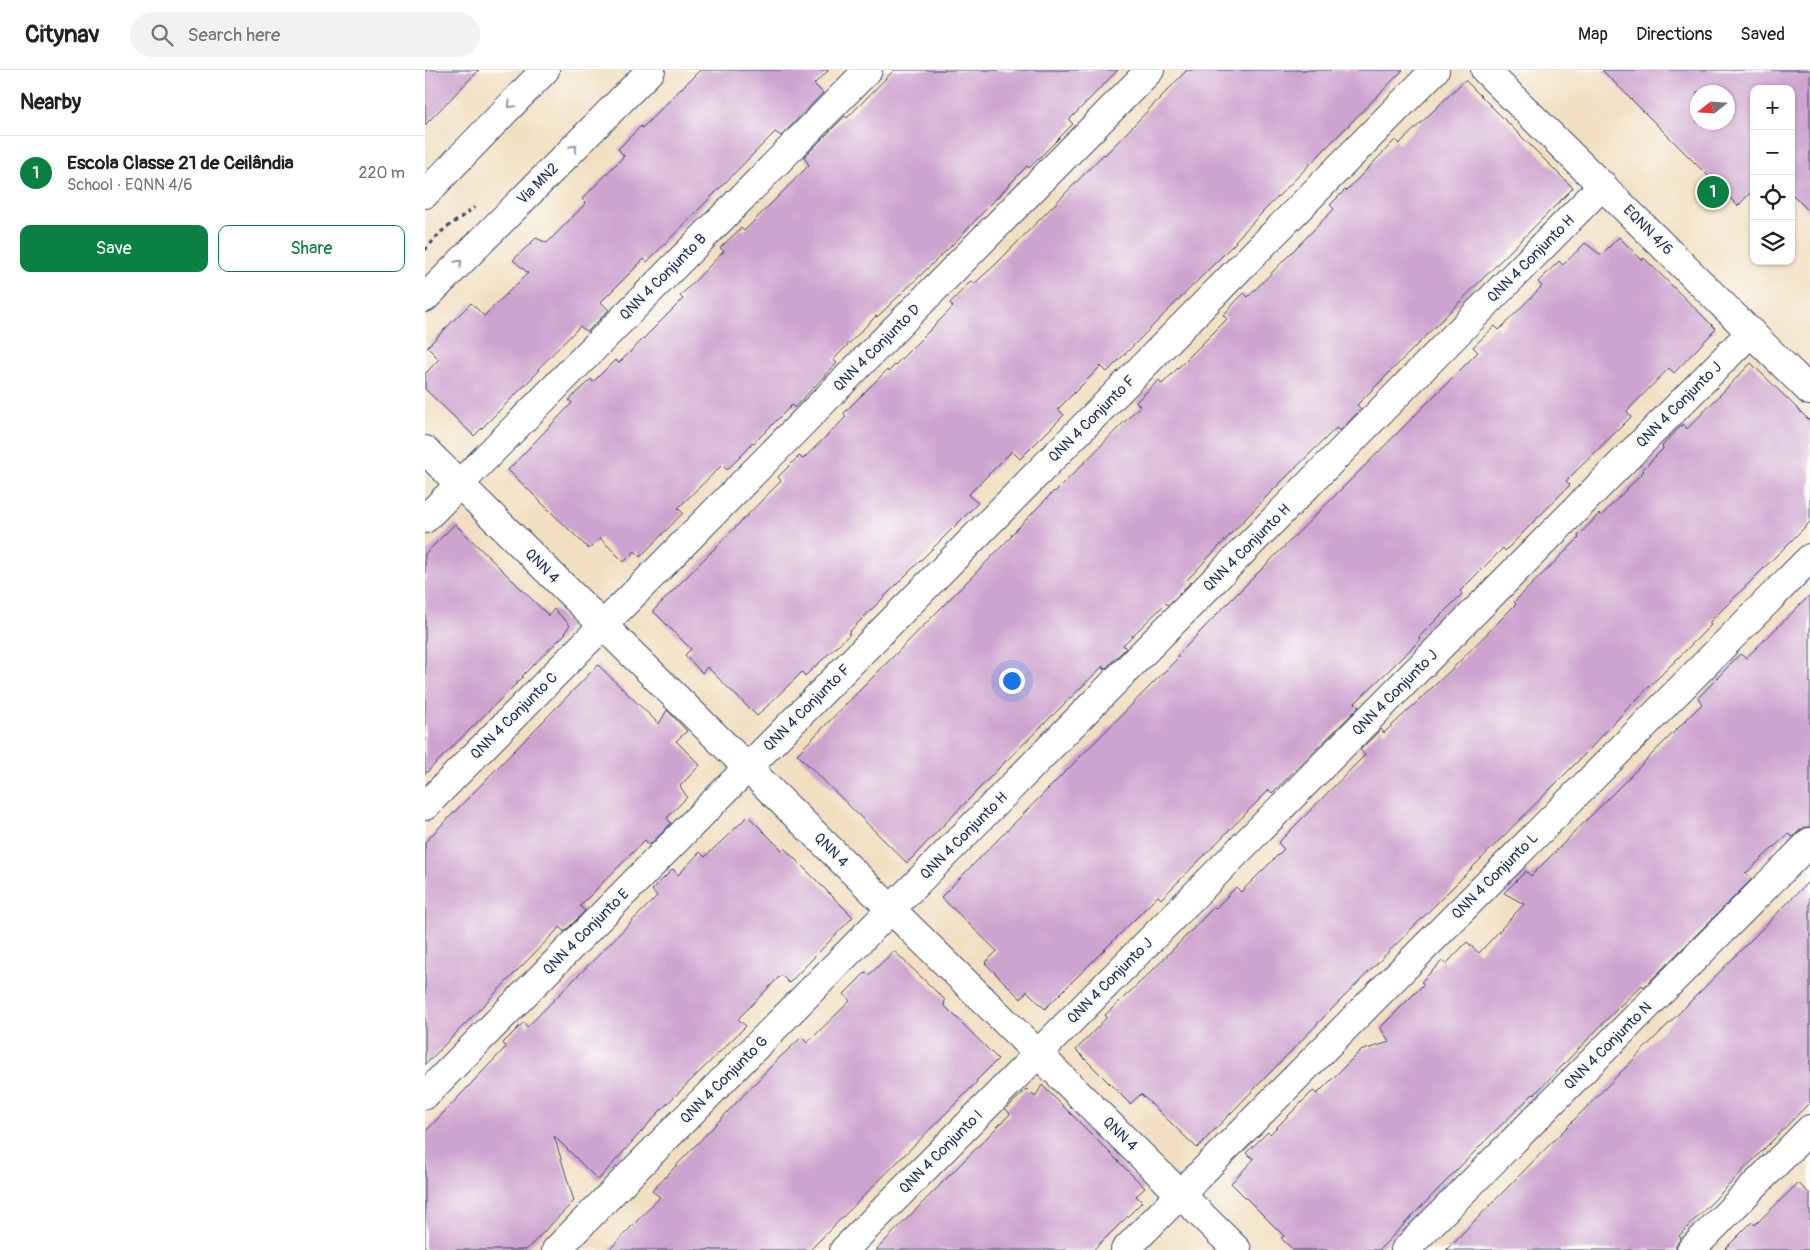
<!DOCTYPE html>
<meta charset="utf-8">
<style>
:root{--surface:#fff;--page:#f2f2f2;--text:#202124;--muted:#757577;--line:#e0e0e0;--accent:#0b8043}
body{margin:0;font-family:Pangolin,sans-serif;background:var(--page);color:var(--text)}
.controls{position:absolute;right:15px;top:15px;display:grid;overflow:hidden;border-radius:10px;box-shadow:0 1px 4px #0004}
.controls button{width:45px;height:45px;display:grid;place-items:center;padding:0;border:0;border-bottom:1px solid var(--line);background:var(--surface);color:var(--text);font:25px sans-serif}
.compass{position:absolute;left:1265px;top:15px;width:45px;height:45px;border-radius:50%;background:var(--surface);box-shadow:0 1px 4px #0004;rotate:253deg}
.you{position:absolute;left:586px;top:610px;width:18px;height:18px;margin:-12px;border:4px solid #fff;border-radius:50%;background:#1a73e8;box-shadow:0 0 0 8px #1a73e833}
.badge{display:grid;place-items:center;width:32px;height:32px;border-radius:50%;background:var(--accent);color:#fff;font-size:16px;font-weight:700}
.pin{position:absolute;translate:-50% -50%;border:2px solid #fff;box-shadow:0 1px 5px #0006}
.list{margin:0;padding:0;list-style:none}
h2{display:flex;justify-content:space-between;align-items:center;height:65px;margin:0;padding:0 20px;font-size:21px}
h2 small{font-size:16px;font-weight:400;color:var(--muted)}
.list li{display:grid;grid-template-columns:32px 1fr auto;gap:15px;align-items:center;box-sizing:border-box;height:75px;padding:0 20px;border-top:1px solid var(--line)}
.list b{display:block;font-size:19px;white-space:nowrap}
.list p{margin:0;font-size:16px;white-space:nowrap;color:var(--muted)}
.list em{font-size:16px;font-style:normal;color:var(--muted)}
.actions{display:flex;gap:10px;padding:15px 20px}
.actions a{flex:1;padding:11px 0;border:1px solid var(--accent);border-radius:10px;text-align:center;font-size:18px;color:var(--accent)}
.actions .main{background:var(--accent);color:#fff}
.icon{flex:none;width:28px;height:28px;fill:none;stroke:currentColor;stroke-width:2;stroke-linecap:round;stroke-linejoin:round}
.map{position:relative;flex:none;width:1385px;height:1180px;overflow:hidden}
header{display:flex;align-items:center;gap:30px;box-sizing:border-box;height:70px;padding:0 25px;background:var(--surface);border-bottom:1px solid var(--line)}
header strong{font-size:24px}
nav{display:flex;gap:28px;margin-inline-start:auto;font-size:18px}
.search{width:350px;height:45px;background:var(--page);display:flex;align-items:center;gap:12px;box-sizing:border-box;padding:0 18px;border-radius:28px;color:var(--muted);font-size:19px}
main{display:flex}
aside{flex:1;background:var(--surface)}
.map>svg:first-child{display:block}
.building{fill:#cda3cf;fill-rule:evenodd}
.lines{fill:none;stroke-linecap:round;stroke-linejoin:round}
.minor-casing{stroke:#3b496d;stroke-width:30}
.major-casing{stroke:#3b496d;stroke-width:30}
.path{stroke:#3b496d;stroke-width:3;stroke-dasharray:4 4;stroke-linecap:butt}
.minor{stroke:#fff;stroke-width:28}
.major{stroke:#fff;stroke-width:28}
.oneway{stroke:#8d97ae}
.labels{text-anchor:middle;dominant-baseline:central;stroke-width:4;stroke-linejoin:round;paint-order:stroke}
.street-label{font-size:15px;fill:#1b2f5e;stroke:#fdfcf7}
</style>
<header>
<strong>Citynav</strong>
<div class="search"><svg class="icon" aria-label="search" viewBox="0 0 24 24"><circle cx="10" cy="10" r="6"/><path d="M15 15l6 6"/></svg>Search here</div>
<nav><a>Map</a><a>Directions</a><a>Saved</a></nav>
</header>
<main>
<aside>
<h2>Nearby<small></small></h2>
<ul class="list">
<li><span class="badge">1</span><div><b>Escola Classe 21 de Ceilândia</b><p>School · EQNN 4/6</p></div><em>220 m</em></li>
</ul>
<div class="actions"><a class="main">Save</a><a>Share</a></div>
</aside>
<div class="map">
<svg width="1385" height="1180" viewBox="0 0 1385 1180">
<rect width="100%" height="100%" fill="#fdfcf7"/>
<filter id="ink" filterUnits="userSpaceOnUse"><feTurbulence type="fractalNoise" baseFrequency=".02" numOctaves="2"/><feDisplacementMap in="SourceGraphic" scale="10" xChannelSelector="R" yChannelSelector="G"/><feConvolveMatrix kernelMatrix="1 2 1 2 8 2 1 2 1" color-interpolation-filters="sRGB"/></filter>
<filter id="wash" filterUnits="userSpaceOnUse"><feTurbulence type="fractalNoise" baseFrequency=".0096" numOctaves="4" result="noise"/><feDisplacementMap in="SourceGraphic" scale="20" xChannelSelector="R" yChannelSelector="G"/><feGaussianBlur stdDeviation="1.12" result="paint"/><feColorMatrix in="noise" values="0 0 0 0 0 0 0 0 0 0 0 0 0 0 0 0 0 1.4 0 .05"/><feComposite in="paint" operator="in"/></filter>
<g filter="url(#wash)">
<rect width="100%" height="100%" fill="#f2dfc1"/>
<g id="blocks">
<path class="building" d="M 0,0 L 54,0 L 0,55 Z
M 275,0 L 404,0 L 389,14 L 398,23 L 356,66 L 350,62 L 222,192 L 219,189 L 176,232 L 184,240 L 162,262 L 155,256 L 113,299 L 114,301 L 49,366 L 0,319 L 0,304 L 14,289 L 2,277 L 46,233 L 59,246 L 103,203 L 88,190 L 111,168 L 122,173 L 161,133 L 157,129 L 199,86 L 193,79 L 216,56 L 217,58 Z
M 469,0 L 693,0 L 644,50 L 648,54 L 604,98 L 602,96 L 530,172 L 452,247 L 451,246 L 408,290 L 412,293 L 369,338 L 367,335 L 329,373 L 327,372 L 324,378 L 302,400 L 297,395 L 253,438 L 258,443 L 215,487 L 210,481 L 199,492 L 175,468 L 164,479 L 83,400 L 147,333 L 144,330 L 166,309 L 168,312 L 190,290 L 194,293 L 258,229 L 255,226 L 299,181 L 295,178 L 316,158 L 319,161 L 384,95 L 379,87 L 420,46 L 422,48 Z
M 762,0 L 978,0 L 831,149 L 810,171 L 811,172 L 682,302 L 676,296 L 633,339 L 639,345 L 595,389 L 587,381 L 543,425 L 553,433 L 423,563 L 425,564 L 380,606 L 377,602 L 332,646 L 282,597 L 277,603 L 260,585 L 266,579 L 228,541 L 356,411 L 353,407 L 374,386 L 378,389 L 421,347 L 419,343 L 462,300 L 463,302 L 528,237 L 525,233 L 546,211 L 549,214 L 571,194 L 679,84 L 680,85 Z
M 1177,0 L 1385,0 L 1385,142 L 1366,123 L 1366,19 L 1329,19 L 1329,119 L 1313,136 ZM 1272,22 L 1302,22 L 1302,52 L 1272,52 Z
M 1040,10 L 1148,118 L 932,335 L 936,339 L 915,361 L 911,358 L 846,422 L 762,510 L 765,513 L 743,535 L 741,533 L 698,575 L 701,578 L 679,600 L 678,596 L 575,697 L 482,793 L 372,684 L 587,466 L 586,465 L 629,421 L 630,422 L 715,336 L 711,332 L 734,310 L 737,314 L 802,249 L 798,245 L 819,223 L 823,227 L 867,182 L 909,139 L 905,135 L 920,120 L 921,121 L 970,70 L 974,74 Z
M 1194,167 L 1217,190 L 1219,188 L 1291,259 L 1249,303 L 1244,298 L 1202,341 L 1206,347 L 1141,411 L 1145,415 L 1080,481 L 1078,478 L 1035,521 L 1037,524 L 994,567 L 995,570 L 930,633 L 934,637 L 847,723 L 844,720 L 736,829 L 733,826 L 620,939 L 602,921 L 596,929 L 560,893 L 572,881 L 516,827 L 754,587 L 752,586 L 794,542 L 1053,282 L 1048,277 L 1070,256 L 1074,260 L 1117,216 L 1113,212 L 1134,191 L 1138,195 L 1160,173 L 1176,185 Z
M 1326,293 L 1385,351 L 1385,452 L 1284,553 L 1286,555 L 1200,641 L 1162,682 L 899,947 L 772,1078 L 716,1024 L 705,1034 L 651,980 L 682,947 L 680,945 L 725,903 L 789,837 L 791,838 L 811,817 L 816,822 L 859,779 L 853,773 L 940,685 L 935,680 L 956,659 L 959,663 L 1027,599 L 1091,534 L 1089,532 L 1154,468 L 1153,466 L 1174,444 L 1176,446 L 1219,401 L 1217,400 L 1238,379 L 1237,376 L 1258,354 L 1262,359 Z
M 30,454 L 124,546 L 129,539 L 145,555 L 140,562 L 141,563 L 97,606 L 98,607 L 0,704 L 0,484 Z
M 1385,525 L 1385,757 L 1380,757 L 1374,761 L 1368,767 L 1363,764 L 1320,804 L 1327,809 L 1219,917 L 1217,915 L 1194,937 L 1109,1025 L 1108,1024 L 1064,1067 L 954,1180 L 868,1180 L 856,1168 L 859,1166 L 806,1113 L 829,1089 L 821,1083 L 843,1062 L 845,1064 L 888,1021 L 892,1024 L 935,981 L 965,972 L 955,958 L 999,914 L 996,912 L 1017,891 L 1021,894 L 1042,872 L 1054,883 L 1099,834 L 1079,823 L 1101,801 L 1106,806 L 1257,654 L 1277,634 L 1273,628 L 1315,584 L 1321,588 Z
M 173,595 L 234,654 L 242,640 L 262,661 L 251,671 L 275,695 L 255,716 L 262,727 L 242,748 L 246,753 L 237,763 L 224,775 L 220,770 L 155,836 L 160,841 L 139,862 L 135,857 L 0,995 L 0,772 Z
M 323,746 L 357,780 L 359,778 L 428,847 L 364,913 L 356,905 L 313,949 L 321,956 L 234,1042 L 173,1110 L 129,1066 L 149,1131 L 101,1180 L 0,1180 L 0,1062 L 81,977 L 78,973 L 99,952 L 102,957 L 232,826 L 227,820 L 248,799 L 253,805 L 275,782 L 280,787 Z
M 1385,810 L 1385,1032 L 1254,1166 L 1256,1168 L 1251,1176 L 1251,1180 L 1021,1180 Z
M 469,881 L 520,930 L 519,935 L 573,989 L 551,1011 L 552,1012 L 385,1180 L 184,1180 L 235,1127 L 227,1121 L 354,988 L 377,967 L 382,973 L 425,931 L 419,924 L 441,902 L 444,905 Z
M 617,1015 L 720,1118 L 711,1126 L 717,1132 L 695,1154 L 668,1180 L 451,1180 L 585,1044 L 581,1039 L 602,1019 L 610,1027 Z
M 1373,1113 L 1385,1124 L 1385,1180 L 1299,1180 L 1327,1152 L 1330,1155 Z"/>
</g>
</g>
<g filter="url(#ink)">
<use href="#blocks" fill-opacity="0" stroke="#3b496d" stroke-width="1"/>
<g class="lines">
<defs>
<path id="minor" d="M 1060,0 L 1385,321
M 0,380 L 812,1180
M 0,449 L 443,0
M 0,736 L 725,0
M 0,1025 L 1010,0
M 131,1180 L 1178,115
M 419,1180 L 1326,262
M 700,1180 L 1385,488
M 980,1180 L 1385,772
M 1266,1180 L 1385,1059"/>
<path id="major" d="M 0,124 L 120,0
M 0,228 L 226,0"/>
</defs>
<use href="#minor" class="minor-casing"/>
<use href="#major" class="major-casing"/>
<path class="path" d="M 0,180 L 16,162 L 50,137"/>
<use href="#minor" class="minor"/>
<use href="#major" class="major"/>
</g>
<defs><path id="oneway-chevron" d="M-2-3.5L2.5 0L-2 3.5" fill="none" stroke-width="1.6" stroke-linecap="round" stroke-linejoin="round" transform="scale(1.25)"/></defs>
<g class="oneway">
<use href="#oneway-chevron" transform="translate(86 35) rotate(134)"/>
<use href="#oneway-chevron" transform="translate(149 78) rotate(-45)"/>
<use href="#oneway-chevron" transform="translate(34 193) rotate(-45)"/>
</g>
</g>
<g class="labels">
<g class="street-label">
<text transform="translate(113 114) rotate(-45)">Via MN2</text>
<text transform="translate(1223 160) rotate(45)">EQNN 4/6</text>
<text transform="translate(1106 189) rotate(-45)">QNN 4 Conjunto H</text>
<text transform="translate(238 207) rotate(-45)">QNN 4 Conjunto B</text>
<text transform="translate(452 278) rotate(-45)">QNN 4 Conjunto D</text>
<text transform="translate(1254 335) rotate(-45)">QNN 4 Conjunto J</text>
<text transform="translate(667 349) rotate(-45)">QNN 4 Conjunto F</text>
<text transform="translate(822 478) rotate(-45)">QNN 4 Conjunto H</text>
<text transform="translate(117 496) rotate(45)">QNN 4</text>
<text transform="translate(970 623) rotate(-45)">QNN 4 Conjunto J</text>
<text transform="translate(382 638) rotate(-45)">QNN 4 Conjunto F</text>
<text transform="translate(89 646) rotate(-45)">QNN 4 Conjunto C</text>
<text transform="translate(539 766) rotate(-45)">QNN 4 Conjunto H</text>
<text transform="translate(406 780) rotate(45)">QNN 4</text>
<text transform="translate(1070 806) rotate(-45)">QNN 4 Conjunto L</text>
<text transform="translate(161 862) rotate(-45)">QNN 4 Conjunto E</text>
<text transform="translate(685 911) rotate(-45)">QNN 4 Conjunto J</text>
<text transform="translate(1183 976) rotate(-45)">QNN 4 Conjunto N</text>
<text transform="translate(299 1010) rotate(-45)">QNN 4 Conjunto G</text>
<text transform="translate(695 1064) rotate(44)">QNN 4</text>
<text transform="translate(516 1082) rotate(-45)">QNN 4 Conjunto I</text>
</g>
</g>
</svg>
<div class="controls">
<button>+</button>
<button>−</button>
<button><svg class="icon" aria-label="locate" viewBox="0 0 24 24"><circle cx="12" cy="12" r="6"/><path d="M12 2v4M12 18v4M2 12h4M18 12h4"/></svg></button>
<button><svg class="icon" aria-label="layers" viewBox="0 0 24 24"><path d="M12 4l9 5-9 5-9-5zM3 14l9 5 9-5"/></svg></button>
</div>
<svg class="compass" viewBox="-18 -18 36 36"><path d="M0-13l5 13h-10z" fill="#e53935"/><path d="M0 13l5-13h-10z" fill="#757577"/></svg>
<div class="you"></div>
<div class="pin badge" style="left:1288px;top:122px">1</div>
</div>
</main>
